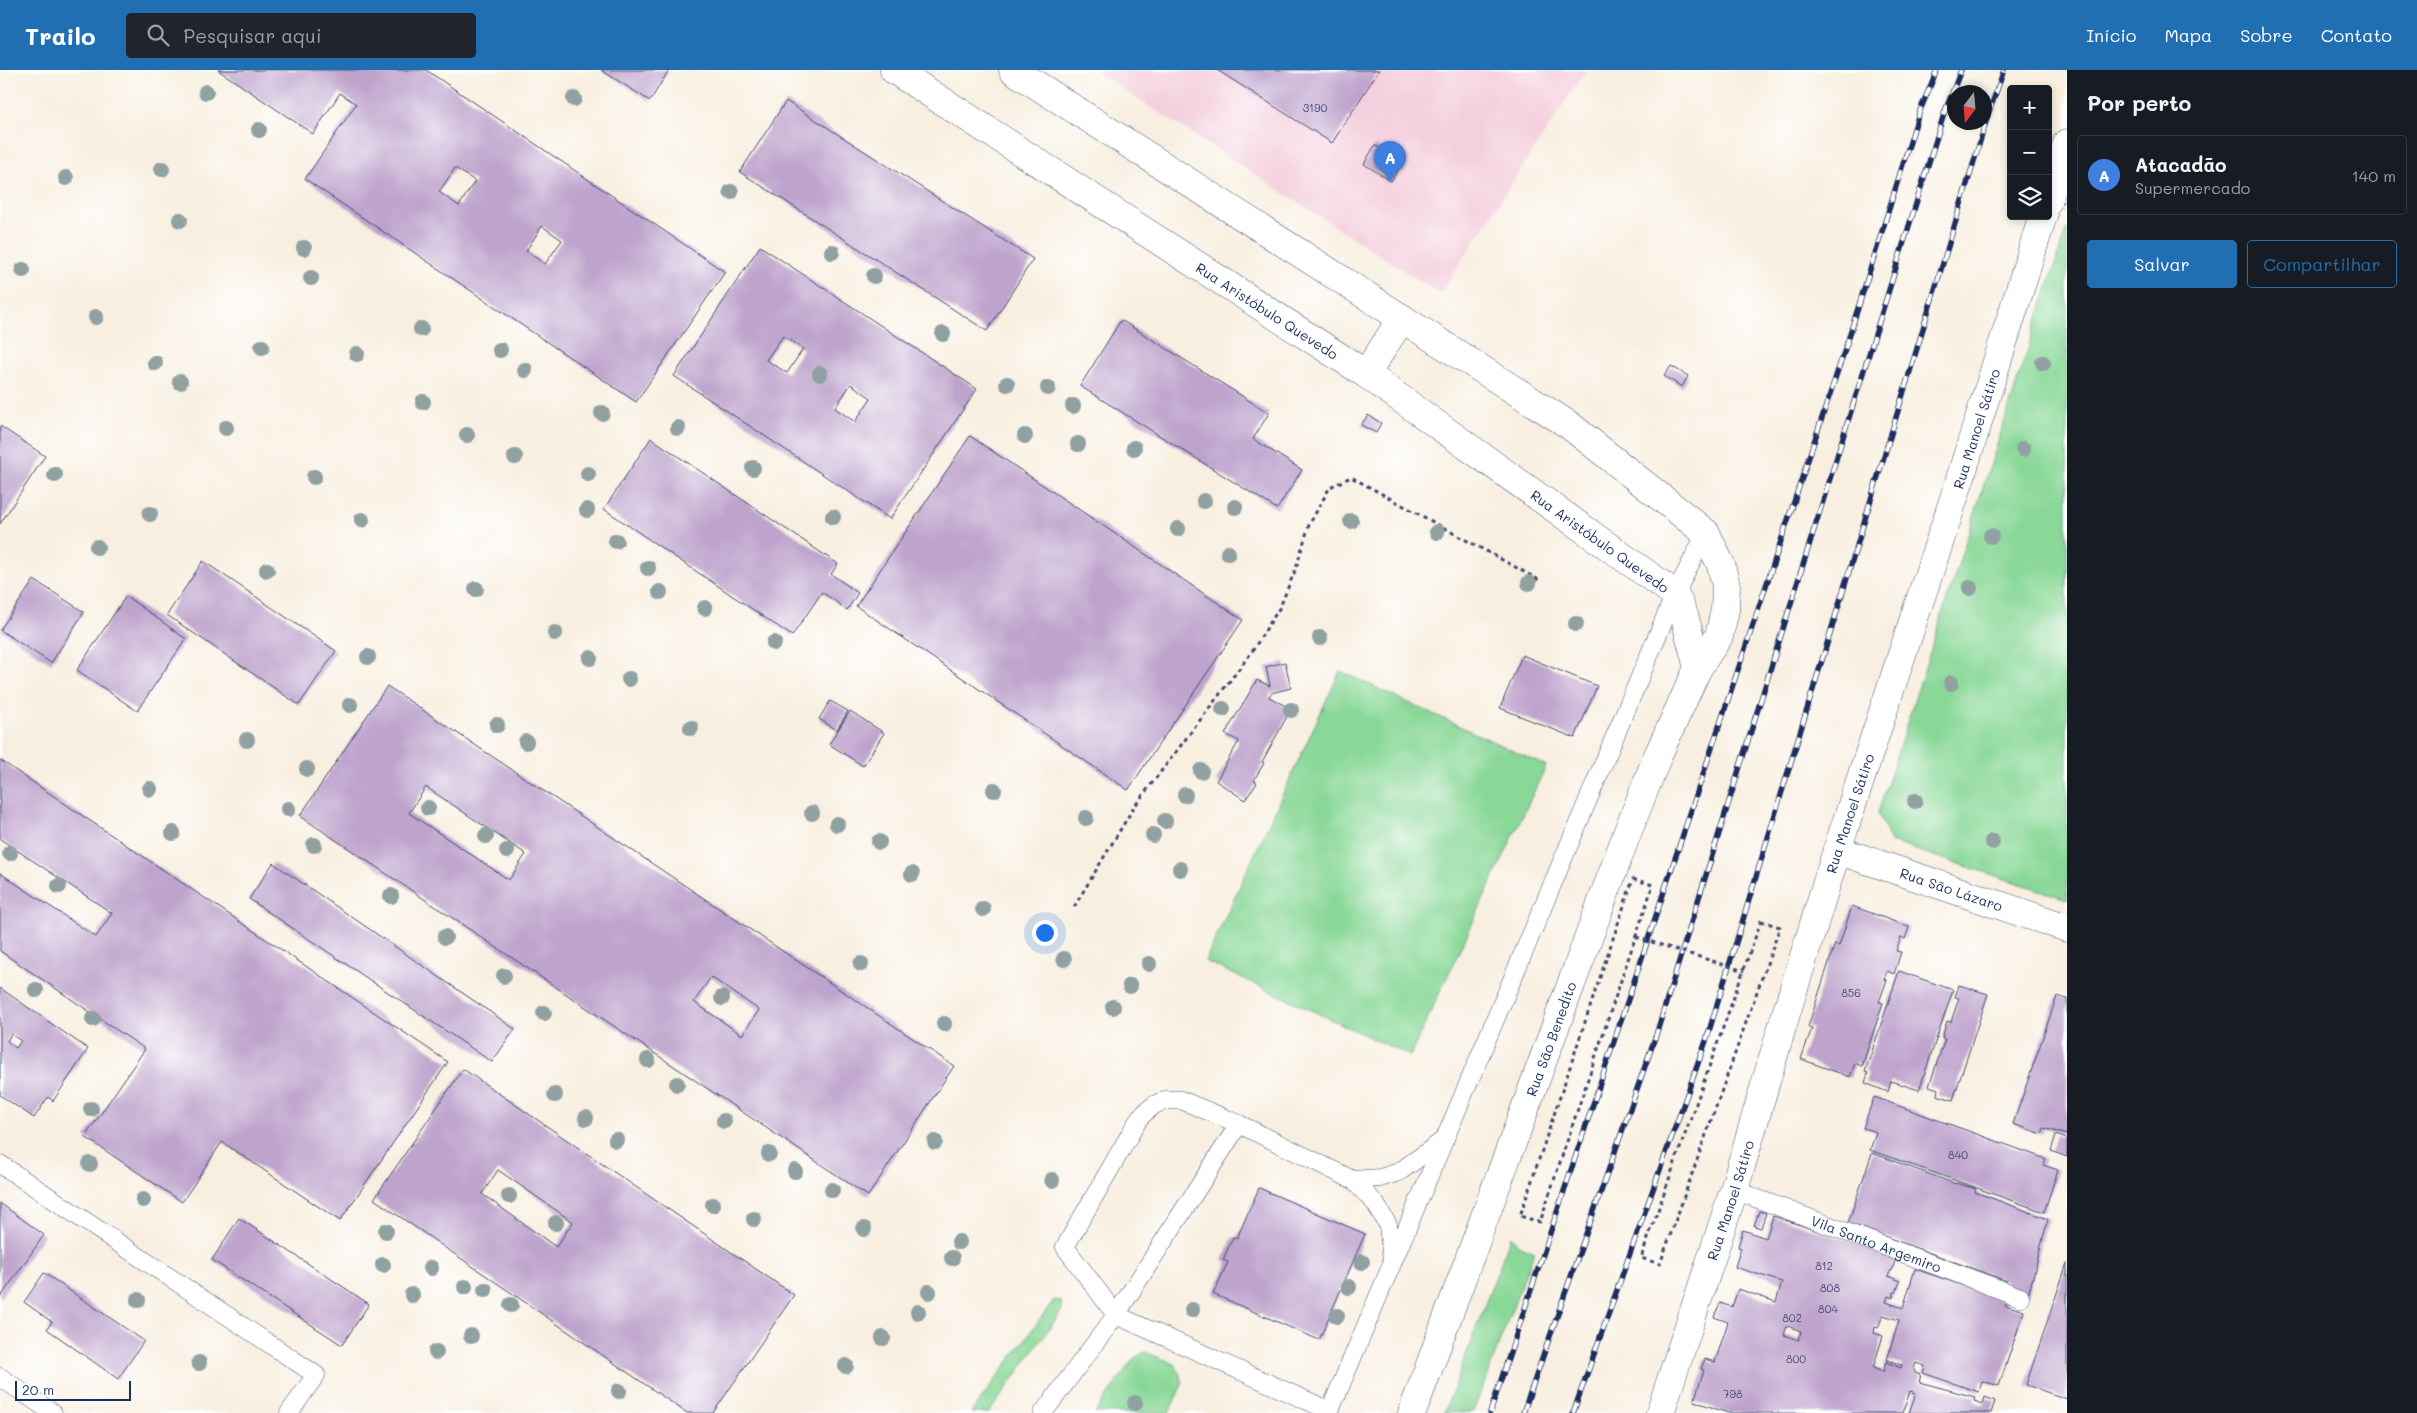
<!DOCTYPE html>
<html lang="pt">
<meta charset="utf-8">
<style>
:root{--surface:#171b24;--page:#20242c;--text:#f1f3f6;--muted:#9ea1a6;--line:#363941;--accent:#1f6fb2}
body{margin:0;font-family:Mali,sans-serif;background:var(--page);color:var(--text)}
.controls{position:absolute;right:15px;top:15px;display:grid;overflow:hidden;border-radius:5px;box-shadow:0 2px 8px #0003}
.controls button{width:45px;height:45px;display:grid;place-items:center;padding:0;border:0;border-bottom:1px solid var(--line);background:var(--surface);color:var(--text);font:25px sans-serif}
.compass{position:absolute;left:1947px;top:15px;width:45px;height:45px;border-radius:50%;background:var(--surface);box-shadow:0 2px 8px #0003;rotate:196deg}
.scale{position:absolute;left:15px;bottom:12px;width:116px;box-sizing:border-box;padding-left:5px;border:2px solid #1b2f5e;border-top:0;font-size:14px;line-height:18px;white-space:nowrap;color:#1b2f5e;-webkit-text-stroke:4px #fff;paint-order:stroke}
.you{position:absolute;left:1044px;top:862px;width:18px;height:18px;margin:-12px;border:4px solid #fff;border-radius:50%;background:#1a73e8;box-shadow:0 0 0 8px #1a73e833}
.badge{display:grid;place-items:center;width:32px;height:32px;border-radius:50%;background:var(--accent);color:#fff;font-size:16px;font-weight:700}
.pin{position:absolute;translate:-50% -41px;filter:drop-shadow(0 1px 2px #0008)}
.pin::after{content:'';position:absolute;top:26px;width:18px;height:15px;background:inherit;clip-path:polygon(0 0,100% 0,50% 100%)}
.list{margin:0;padding:0;list-style:none}
h2{display:flex;justify-content:space-between;align-items:center;height:65px;margin:0;padding:0 20px;font-size:21px}
h2 small{font-size:16px;font-weight:400;color:var(--muted)}
.list li{display:grid;grid-template-columns:32px 1fr auto;gap:15px;align-items:center;box-sizing:border-box;height:80px;margin:0 10px 10px;padding:0 10px;border:1px solid var(--line);border-radius:5px}
.list b{display:block;font-size:19px;white-space:nowrap}
.list p{margin:0;font-size:16px;white-space:nowrap;color:var(--muted)}
.list em{font-size:16px;font-style:normal;color:var(--muted)}
.actions{display:flex;gap:10px;padding:15px 20px}
.actions a{flex:1;padding:11px 0;border:1px solid var(--accent);border-radius:5px;text-align:center;font-size:18px;color:var(--accent)}
.actions .main{background:var(--accent);color:#fff}
.icon{flex:none;width:28px;height:28px;fill:none;stroke:currentColor;stroke-width:2;stroke-linecap:round;stroke-linejoin:round}
.map{position:relative;flex:none;width:2067px;height:1343px;overflow:hidden}
header{display:flex;align-items:center;gap:30px;box-sizing:border-box;height:70px;padding:0 25px;background:var(--accent);color:#fff}
header strong{font-size:24px}
nav{display:flex;gap:28px;margin-inline-start:auto;font-size:18px}
.search{width:350px;height:45px;background:var(--page);display:flex;align-items:center;gap:12px;box-sizing:border-box;padding:0 18px;border-radius:5px;color:var(--muted);font-size:19px}
main{display:flex}
aside{flex:1;background:var(--surface)}
.map>svg:first-child{display:block}
.built{fill:#f4cfde}
.green{fill:#89d897;stroke:#52847a}
.building{fill:#bea3cc;fill-rule:evenodd}
.lines{fill:none;stroke-linecap:round;stroke-linejoin:round}
.service-casing{stroke:#3c4c72;stroke-width:19}
.minor-casing{stroke:#3c4c72;stroke-width:29}
.path{stroke:#3c4c72;stroke-width:3;stroke-dasharray:4 4;stroke-linecap:butt}
.service{stroke:#fff;stroke-width:18}
.minor{stroke:#fff;stroke-width:28}
.rail-casing{stroke:#1b2f5e;stroke-width:5.5}
.rail{stroke:#fff;stroke-width:4;stroke-dasharray:11;stroke-linecap:butt}
.path-bridge{stroke:#3c4c72;stroke-width:3;stroke-dasharray:4 4;stroke-linecap:butt}
.tree{fill:#91a1a2}
.labels{text-anchor:middle;dominant-baseline:central;stroke-width:4;stroke-linejoin:round;paint-order:stroke}
.number-label{font-size:11px;fill:#444c7a}
.street-label{font-size:14px;fill:#1b2f5e;stroke:#fff}
</style>
<header>
<strong>Trailo</strong>
<div class="search"><svg class="icon" aria-label="search" viewBox="0 0 24 24"><circle cx="10" cy="10" r="6"/><path d="M15 15l6 6"/></svg>Pesquisar aqui</div>
<nav><a>Início</a><a>Mapa</a><a>Sobre</a><a>Contato</a></nav>
</header>
<main>
<div class="map">
<svg width="2067" height="1343" viewBox="0 0 2067 1343">
<rect width="100%" height="100%" fill="#fff"/>
<filter id="ink" filterUnits="userSpaceOnUse"><feTurbulence type="fractalNoise" baseFrequency=".02" numOctaves="2"/><feDisplacementMap in="SourceGraphic" scale="10" xChannelSelector="R" yChannelSelector="G"/><feConvolveMatrix kernelMatrix="1 2 1 2 8 2 1 2 1" color-interpolation-filters="sRGB"/></filter>
<filter id="wash" filterUnits="userSpaceOnUse"><feTurbulence type="fractalNoise" baseFrequency=".0096" numOctaves="4" result="noise"/><feDisplacementMap in="SourceGraphic" scale="20" xChannelSelector="R" yChannelSelector="G"/><feGaussianBlur stdDeviation="1.12" result="paint"/><feColorMatrix in="noise" values="0 0 0 0 0 0 0 0 0 0 0 0 0 0 0 0 0 1.4 0 .05"/><feComposite in="paint" operator="in"/></filter>
<g filter="url(#wash)">
<rect width="100%" height="100%" fill="#f8efe0"/>
<path class="built" d="M 1093,0 L 1586,0 L 1440,224 Z"/>
<path class="green" d="M 2067,158 L 2067,829 L 1891,772 L 1878,743 Z
M 1340,601 L 1546,696 L 1410,986 L 1205,891 Z
M 1511,1166 L 1518,1175 L 1534,1182 L 1473,1342 L 1444,1343 Z
M 1054,1230 L 1061,1231 L 1062,1240 L 989,1343 L 971,1343 Z
M 1145,1282 L 1175,1294 L 1183,1312 L 1169,1343 L 1095,1343 L 1133,1289 Z"/>
<g id="blocks">
<path class="building" d="M 218,0 L 426,0 L 725,202 L 636,332 L 305,109 L 356,34 L 340,23 L 313,64 ZM 455,98 L 475,111 L 459,136 L 439,122 ZM 542,156 L 562,170 L 545,194 L 526,181 Z
M 601,0 L 669,0 L 650,31 Z
M 1217,0 L 1379,0 L 1332,73 Z
M 786,31 L 1033,189 L 987,261 L 740,102 Z
M 1375,75 L 1403,93 L 1391,111 L 1364,94 Z
M 760,176 L 977,319 L 890,449 L 674,306 ZM 783,266 L 803,279 L 787,303 L 766,290 ZM 851,314 L 871,328 L 855,352 L 835,338 Z
M 1121,250 L 1269,343 L 1253,369 L 1302,400 L 1277,439 L 1080,316 Z
M 1671,296 L 1688,306 L 1682,317 L 1664,306 Z
M 1368,345 L 1381,353 L 1376,363 L 1361,355 Z
M 0,356 L 45,386 L 0,454 Z
M 970,366 L 1243,550 L 1128,720 L 856,536 Z
M 651,368 L 838,494 L 831,504 L 858,523 L 847,540 L 822,522 L 792,566 L 604,439 Z
M 203,491 L 336,581 L 299,635 L 167,545 Z
M 34,510 L 84,542 L 51,593 L 0,560 Z
M 126,526 L 186,569 L 137,641 L 77,600 Z
M 1522,585 L 1597,616 L 1575,668 L 1500,638 Z
M 1285,592 L 1291,618 L 1271,623 L 1269,627 L 1291,639 L 1262,692 L 1264,693 L 1254,710 L 1257,713 L 1245,730 L 1216,711 L 1239,671 L 1225,664 L 1257,610 L 1270,616 L 1266,597 Z
M 387,616 L 954,996 L 868,1126 L 300,746 ZM 426,717 L 526,784 L 509,810 L 409,743 ZM 711,907 L 759,940 L 742,965 L 694,932 Z
M 830,631 L 848,641 L 837,660 L 819,649 Z
M 850,641 L 884,663 L 863,696 L 829,674 Z
M 0,690 L 448,992 L 340,1151 L 222,1072 L 182,1132 L 85,1067 L 145,979 L 0,881 L 0,803 L 96,867 L 112,843 L 0,769 Z
M 273,793 L 515,959 L 492,992 L 249,829 Z
M 1852,836 L 1909,857 L 1905,869 L 1901,867 L 1896,881 L 1901,882 L 1894,904 L 1887,901 L 1884,909 L 1887,910 L 1879,932 L 1883,933 L 1862,996 L 1855,993 L 1850,1007 L 1801,989 L 1812,958 L 1808,957 L 1835,874 L 1839,876 Z
M 1899,901 L 1953,920 L 1919,1020 L 1891,1011 L 1888,1022 L 1865,1013 L 1868,1003 L 1865,1002 Z
M 1959,915 L 1988,924 L 1953,1030 L 1937,1025 L 1938,1019 L 1929,1016 L 1945,969 L 1942,968 L 1947,951 L 1951,952 L 1959,928 L 1955,927 Z
M 0,918 L 88,979 L 53,1031 L 48,1027 L 34,1048 L 0,1025 ZM 11,964 L 21,971 L 16,978 L 7,971 Z
M 2057,926 L 2067,929 L 2067,1065 L 2044,1058 L 2042,1064 L 2013,1054 Z
M 463,999 L 794,1225 L 713,1343 L 687,1343 L 374,1129 ZM 498,1100 L 573,1152 L 556,1177 L 482,1124 Z
M 1874,1027 L 2046,1089 L 2043,1095 L 2058,1100 L 2044,1142 L 1870,1080 L 1876,1062 L 1863,1058 Z
M 2056,1065 L 2067,1069 L 2067,1087 L 2051,1081 Z
M 1872,1083 L 1956,1114 L 1956,1113 L 1976,1119 L 1975,1122 L 2048,1149 L 2028,1226 L 2005,1216 L 2007,1211 L 1848,1153 Z
M 1259,1118 L 1365,1164 L 1319,1270 L 1213,1224 L 1228,1192 L 1223,1190 L 1233,1167 L 1237,1168 Z
M 0,1133 L 44,1165 L 0,1228 Z
M 1759,1141 L 1766,1143 L 1761,1158 L 1754,1156 Z
M 1773,1146 L 1896,1187 L 1892,1201 L 1891,1200 L 1888,1206 L 1900,1211 L 1896,1223 L 1894,1222 L 1893,1228 L 1888,1226 L 1886,1232 L 1903,1238 L 1915,1199 L 1988,1224 L 2007,1231 L 2005,1235 L 2024,1241 L 1999,1316 L 1982,1311 L 1979,1322 L 1923,1303 L 1925,1296 L 1916,1293 L 1914,1299 L 1915,1303 L 1921,1305 L 1919,1312 L 1975,1327 L 1974,1331 L 1983,1334 L 1985,1327 L 1995,1331 L 1991,1343 L 1909,1343 L 1916,1323 L 1910,1321 L 1902,1343 L 1728,1343 L 1694,1331 L 1704,1300 L 1701,1299 L 1705,1289 L 1715,1292 L 1728,1252 L 1714,1247 L 1720,1233 L 1732,1237 L 1738,1219 L 1776,1232 L 1782,1212 L 1735,1197 L 1741,1178 L 1738,1177 L 1743,1160 L 1766,1168 ZM 1883,1245 L 1899,1250 L 1887,1290 L 1902,1295 L 1901,1298 L 1886,1292 L 1883,1302 L 1873,1298 L 1883,1266 L 1874,1263 L 1875,1257 L 1878,1258 ZM 1787,1256 L 1801,1261 L 1799,1270 L 1784,1265 Z
M 239,1148 L 369,1234 L 342,1275 L 212,1190 Z
M 2067,1193 L 2067,1329 L 2026,1315 Z
M 44,1203 L 144,1271 L 118,1309 L 47,1259 L 52,1252 L 24,1232 Z"/>
</g>
</g>
<g filter="url(#ink)">
<use href="#blocks" fill-opacity="0" stroke="#3c4c72" stroke-width="1"/>
<g class="lines">
<defs>
<g id="service">
<path d="M 1239,1054 L 1116,1245 L 1330,1341"/>
<path d="M 0,1094 L 316,1305 L 289,1343"/>
<path d="M 1353,1110 L 1380,1108 L 1399,1102 L 1445,1069"/>
<path id="s1" d="M 1734,1120 L 2020,1227"/>
<path d="M 0,1307 L 53,1343"/>
<path d="M 1043,1343 L 1116,1245 L 1065,1177 L 1140,1047 L 1154,1035 L 1165,1030 L 1181,1030 L 1239,1054 L 1353,1110 L 1375,1133 L 1388,1155 L 1392,1190"/>
<path d="M 1329,1343 L 1675,524 L 1706,463"/>
</g>
<g id="minor">
<path id="s2" d="M 894,0 L 1366,304 L 1675,524 L 1685,548 L 1698,598"/>
<path d="M 1013,0 L 1569,355 L 1706,463 L 1721,495 L 1726,516 L 1725,540 L 1719,566 L 1698,598 L 1658,685 L 1628,761 L 1412,1343"/>
<path d="M 2048,131 L 2067,73"/>
<path d="M 1366,304 L 1402,248"/>
<path id="s3" d="M 1837,780 L 2067,858"/>
<path id="s4" d="M 1660,1343 L 1734,1120 L 1785,947 L 1837,780 L 1953,431 L 2043,146"/>
</g>
</defs>
<use href="#service" class="service-casing"/>
<use href="#minor" class="minor-casing"/>
<path class="path" d="M 1633,809 L 1653,815 L 1540,1152 L 1520,1146 Z
M 1074,837 L 1134,737 L 1251,583 L 1280,537 L 1296,498 L 1309,455 L 1330,417 L 1351,407 L 1539,510
M 1761,851 L 1780,857 L 1660,1194 L 1641,1188 Z"/>
<use href="#service" class="service"/>
<use href="#minor" class="minor"/>
<defs>
<path id="rail" d="M 1490,1343 L 1848,270 L 1919,43 L 1937,0
M 1523,1343 L 1656,965 L 1944,44 L 1961,0
M 1573,1343 L 1706,971 L 1989,42 L 2004,0"/>
</defs>
<use href="#rail" class="rail-casing"/>
<use href="#rail" class="rail"/>
<path class="path-bridge" d="M 1636,867 L 1744,901"/>
</g>
<g class="tree">
<circle cx="206" cy="22" r="8"/>
<circle cx="574" cy="29" r="8"/>
<circle cx="259" cy="60" r="8"/>
<circle cx="162" cy="99" r="8"/>
<circle cx="66" cy="108" r="8"/>
<circle cx="731" cy="122" r="8"/>
<circle cx="180" cy="150" r="8"/>
<circle cx="304" cy="178" r="8"/>
<circle cx="832" cy="182" r="8"/>
<circle cx="23" cy="200" r="8"/>
<circle cx="874" cy="206" r="8"/>
<circle cx="311" cy="208" r="8"/>
<circle cx="96" cy="247" r="8"/>
<circle cx="421" cy="259" r="8"/>
<circle cx="943" cy="264" r="8"/>
<circle cx="262" cy="277" r="8"/>
<circle cx="500" cy="280" r="8"/>
<circle cx="357" cy="284" r="8"/>
<circle cx="155" cy="293" r="8"/>
<circle cx="2043" cy="293" r="8"/>
<circle cx="525" cy="300" r="8"/>
<circle cx="820" cy="304" r="8"/>
<circle cx="180" cy="312" r="8"/>
<circle cx="1007" cy="314" r="8"/>
<circle cx="1048" cy="318" r="8"/>
<circle cx="423" cy="332" r="8"/>
<circle cx="1073" cy="336" r="8"/>
<circle cx="602" cy="343" r="8"/>
<circle cx="226" cy="358" r="8"/>
<circle cx="678" cy="358" r="8"/>
<circle cx="467" cy="365" r="8"/>
<circle cx="1025" cy="366" r="8"/>
<circle cx="1078" cy="374" r="8"/>
<circle cx="1134" cy="378" r="8"/>
<circle cx="2023" cy="379" r="8"/>
<circle cx="515" cy="387" r="8"/>
<circle cx="753" cy="398" r="8"/>
<circle cx="588" cy="404" r="8"/>
<circle cx="55" cy="405" r="8"/>
<circle cx="314" cy="407" r="8"/>
<circle cx="1204" cy="431" r="8"/>
<circle cx="1235" cy="437" r="8"/>
<circle cx="587" cy="440" r="8"/>
<circle cx="150" cy="444" r="8"/>
<circle cx="833" cy="447" r="8"/>
<circle cx="362" cy="450" r="8"/>
<circle cx="1351" cy="451" r="8"/>
<circle cx="1178" cy="459" r="8"/>
<circle cx="1437" cy="462" r="8"/>
<circle cx="1991" cy="466" r="8"/>
<circle cx="616" cy="471" r="8"/>
<circle cx="97" cy="477" r="8"/>
<circle cx="1228" cy="483" r="8"/>
<circle cx="648" cy="498" r="8"/>
<circle cx="267" cy="500" r="8"/>
<circle cx="1529" cy="513" r="8"/>
<circle cx="1970" cy="518" r="8"/>
<circle cx="476" cy="519" r="8"/>
<circle cx="660" cy="522" r="8"/>
<circle cx="705" cy="538" r="8"/>
<circle cx="1576" cy="554" r="8"/>
<circle cx="555" cy="563" r="8"/>
<circle cx="1320" cy="568" r="8"/>
<circle cx="774" cy="573" r="8"/>
<circle cx="368" cy="587" r="8"/>
<circle cx="590" cy="588" r="8"/>
<circle cx="629" cy="609" r="8"/>
<circle cx="1951" cy="613" r="8"/>
<circle cx="350" cy="635" r="8"/>
<circle cx="1223" cy="639" r="8"/>
<circle cx="1291" cy="640" r="8"/>
<circle cx="497" cy="655" r="8"/>
<circle cx="691" cy="658" r="8"/>
<circle cx="247" cy="670" r="8"/>
<circle cx="526" cy="672" r="8"/>
<circle cx="307" cy="699" r="8"/>
<circle cx="1201" cy="701" r="8"/>
<circle cx="150" cy="719" r="8"/>
<circle cx="994" cy="720" r="8"/>
<circle cx="1185" cy="725" r="8"/>
<circle cx="1915" cy="731" r="8"/>
<circle cx="428" cy="738" r="8"/>
<circle cx="288" cy="739" r="8"/>
<circle cx="812" cy="743" r="8"/>
<circle cx="1086" cy="748" r="8"/>
<circle cx="1165" cy="751" r="8"/>
<circle cx="837" cy="754" r="8"/>
<circle cx="173" cy="763" r="8"/>
<circle cx="1153" cy="765" r="8"/>
<circle cx="486" cy="766" r="8"/>
<circle cx="879" cy="772" r="8"/>
<circle cx="1992" cy="772" r="8"/>
<circle cx="314" cy="775" r="8"/>
<circle cx="507" cy="781" r="8"/>
<circle cx="10" cy="783" r="8"/>
<circle cx="1180" cy="799" r="8"/>
<circle cx="912" cy="804" r="8"/>
<circle cx="59" cy="816" r="8"/>
<circle cx="391" cy="826" r="8"/>
<circle cx="983" cy="839" r="8"/>
<circle cx="445" cy="867" r="8"/>
<circle cx="1064" cy="889" r="8"/>
<circle cx="861" cy="894" r="8"/>
<circle cx="1149" cy="894" r="8"/>
<circle cx="504" cy="906" r="8"/>
<circle cx="1130" cy="916" r="8"/>
<circle cx="36" cy="920" r="8"/>
<circle cx="722" cy="928" r="8"/>
<circle cx="1113" cy="937" r="8"/>
<circle cx="544" cy="943" r="8"/>
<circle cx="93" cy="949" r="8"/>
<circle cx="944" cy="954" r="8"/>
<circle cx="648" cy="990" r="8"/>
<circle cx="677" cy="1014" r="8"/>
<circle cx="555" cy="1025" r="8"/>
<circle cx="91" cy="1039" r="8"/>
<circle cx="586" cy="1048" r="8"/>
<circle cx="724" cy="1051" r="8"/>
<circle cx="616" cy="1070" r="8"/>
<circle cx="935" cy="1072" r="8"/>
<circle cx="769" cy="1084" r="8"/>
<circle cx="90" cy="1094" r="8"/>
<circle cx="795" cy="1101" r="8"/>
<circle cx="1052" cy="1110" r="8"/>
<circle cx="832" cy="1120" r="8"/>
<circle cx="509" cy="1126" r="8"/>
<circle cx="143" cy="1130" r="8"/>
<circle cx="713" cy="1135" r="8"/>
<circle cx="754" cy="1149" r="8"/>
<circle cx="556" cy="1153" r="8"/>
<circle cx="864" cy="1159" r="8"/>
<circle cx="386" cy="1161" r="8"/>
<circle cx="959" cy="1172" r="8"/>
<circle cx="952" cy="1188" r="8"/>
<circle cx="1362" cy="1192" r="8"/>
<circle cx="383" cy="1195" r="8"/>
<circle cx="431" cy="1198" r="8"/>
<circle cx="465" cy="1217" r="8"/>
<circle cx="1349" cy="1217" r="8"/>
<circle cx="485" cy="1220" r="8"/>
<circle cx="929" cy="1222" r="8"/>
<circle cx="412" cy="1225" r="8"/>
<circle cx="138" cy="1230" r="8"/>
<circle cx="511" cy="1235" r="8"/>
<circle cx="1192" cy="1240" r="8"/>
<circle cx="918" cy="1242" r="8"/>
<circle cx="1337" cy="1246" r="8"/>
<circle cx="471" cy="1266" r="8"/>
<circle cx="883" cy="1268" r="8"/>
<circle cx="436" cy="1282" r="8"/>
<circle cx="199" cy="1293" r="8"/>
<circle cx="846" cy="1296" r="8"/>
<circle cx="619" cy="1321" r="8"/>
<circle cx="1135" cy="1333" r="8"/>
</g>
</g>
<g class="labels">
<g class="number-label">
<text x="1315" y="37">3190</text>
<text x="1851" y="922">856</text>
<text x="1958" y="1084">840</text>
<text x="1824" y="1195">812</text>
<text x="1830" y="1217">808</text>
<text x="1828" y="1238">804</text>
<text x="1792" y="1247">802</text>
<text x="1796" y="1288">800</text>
<text x="1733" y="1323">798</text>
</g>
<g class="street-label">
<text stroke="none"><textPath href="#s2" startOffset="444">Rua Aristóbulo Quevedo</textPath></text>
<text stroke="none"><textPath href="#s4" startOffset="1034">Rua Manoel Sátiro</textPath></text>
<text stroke="none"><textPath href="#s2" startOffset="849">Rua Aristóbulo Quevedo</textPath></text>
<text stroke="none"><textPath href="#s4" startOffset="629">Rua Manoel Sátiro</textPath></text>
<text stroke="none"><textPath href="#s3" startOffset="121">Rua São Lázaro</textPath></text>
<text transform="translate(1551 969) rotate(-70)">Rua São Benedito</text>
<text stroke="none"><textPath href="#s4" startOffset="224">Rua Manoel Sátiro</textPath></text>
<text stroke="none"><textPath href="#s1" startOffset="152">Vila Santo Argemiro</textPath></text>
</g>
</g>
</svg>
<div class="controls">
<button>+</button>
<button>−</button>
<button><svg class="icon" aria-label="layers" viewBox="0 0 24 24"><path d="M12 4l9 5-9 5-9-5zM3 14l9 5 9-5"/></svg></button>
</div>
<svg class="compass" viewBox="-18 -18 36 36"><path d="M0-13l5 13h-10z" fill="#e53935"/><path d="M0 13l5-13h-10z" fill="#9ea1a6"/></svg>
<div class="scale">20 m</div>
<div class="you"></div>
<div class="pin badge" style="left:1390px;top:112px;background:#3f7fe0">A</div>
</div>
<aside>
<h2>Por perto<small></small></h2>
<ul class="list">
<li><span class="badge" style="background:#3f7fe0">A</span><div><b>Atacadão</b><p>Supermercado</p></div><em>140 m</em></li>
</ul>
<div class="actions"><a class="main">Salvar</a><a>Compartilhar</a></div>
</aside>
</main>
